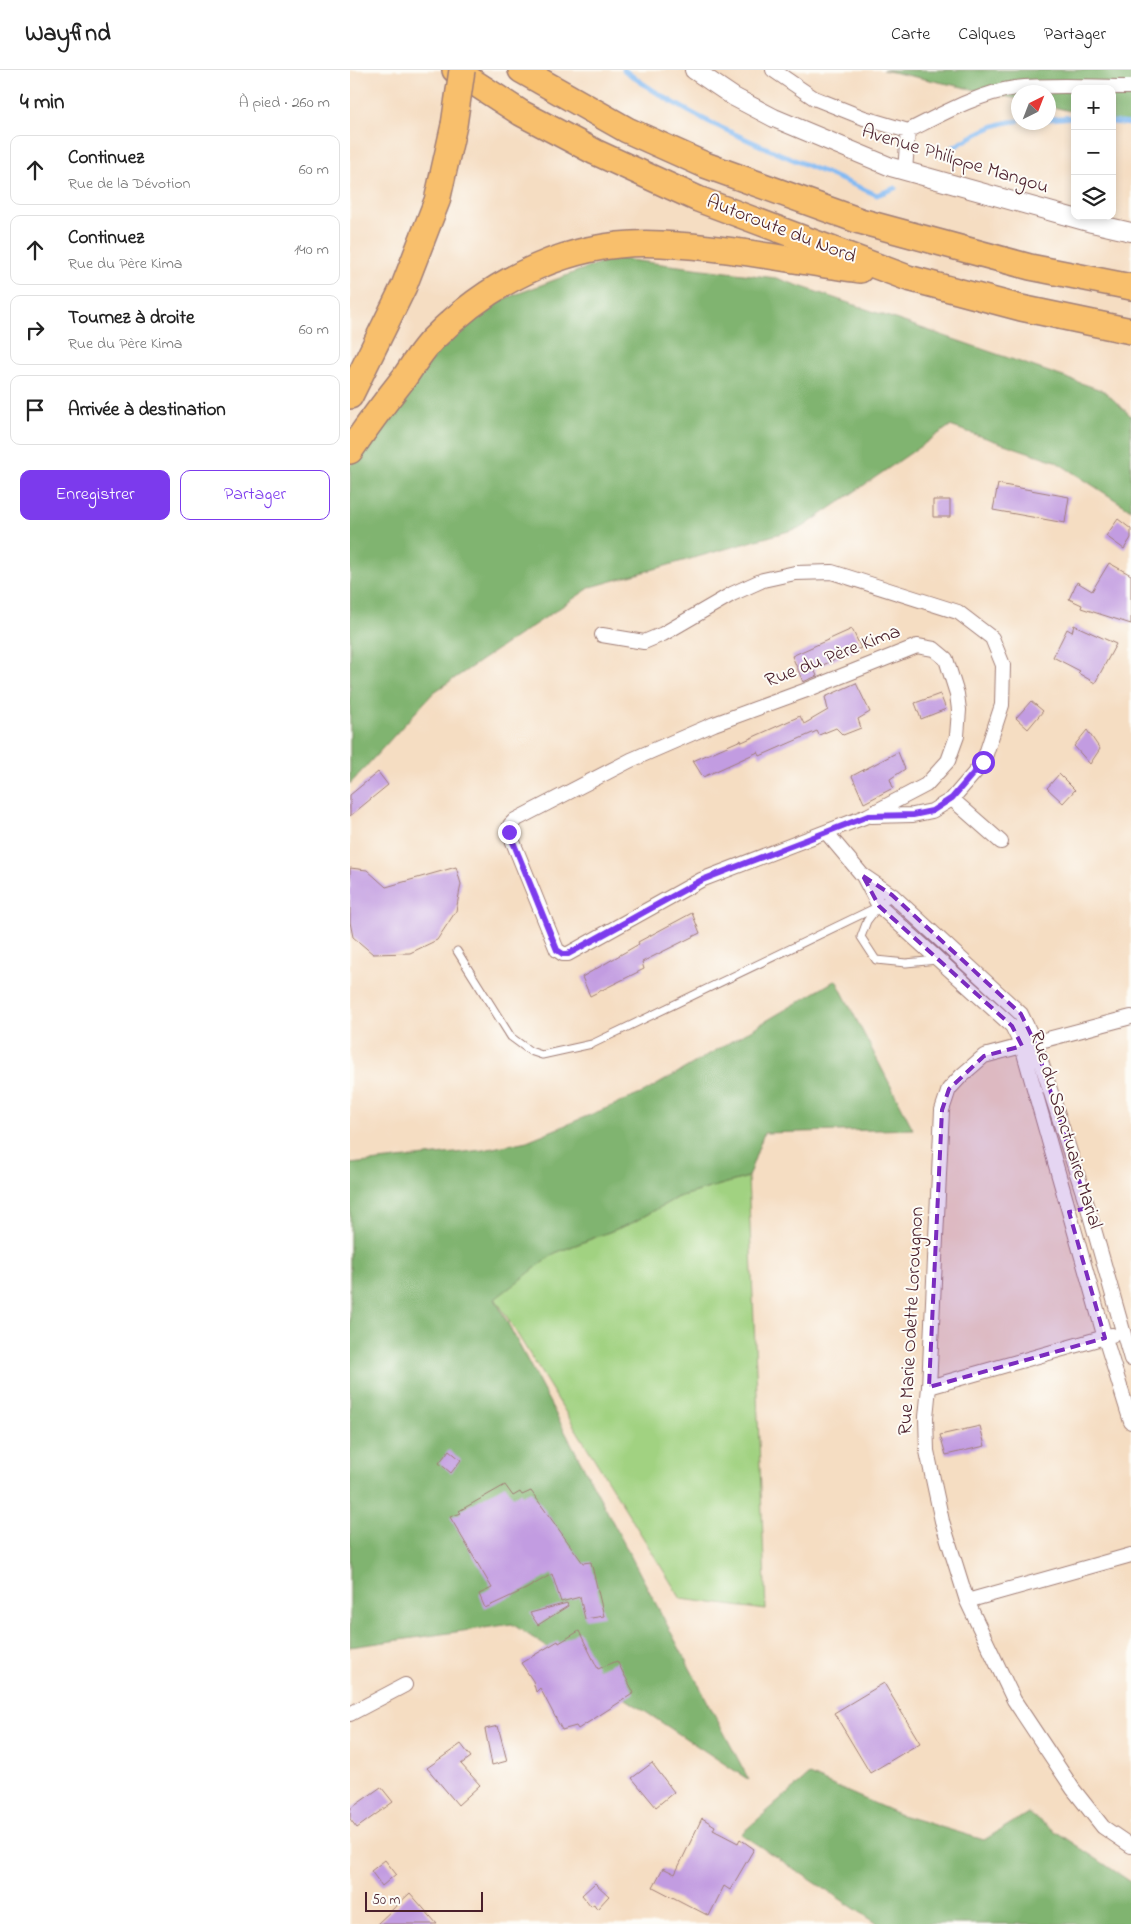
<!DOCTYPE html>
<html lang="fr">
<meta charset="utf-8">
<style>
:root{--surface:#fff;--page:#f2f2f2;--text:#222;--muted:#767676;--line:#e0e0e0;--accent:#7c3aed}
body{margin:0;font-family:"Indie Flower",sans-serif;background:var(--page);color:var(--text)}
.controls{position:absolute;right:15px;top:15px;display:grid;overflow:hidden;border-radius:10px;box-shadow:0 2px 8px #0003}
.controls button{width:45px;height:45px;display:grid;place-items:center;padding:0;border:0;border-bottom:1px solid var(--line);background:var(--surface);color:var(--text);font:25px sans-serif}
.compass{position:absolute;left:661px;top:15px;width:45px;height:45px;border-radius:50%;background:var(--surface);box-shadow:0 2px 8px #0003;rotate:42deg}
.scale{position:absolute;left:15px;bottom:12px;width:118px;box-sizing:border-box;padding-left:5px;border:2px solid #4a1f2b;border-top:0;font-size:14px;line-height:18px;white-space:nowrap;color:#4a1f2b;-webkit-text-stroke:4px #fdfcf7;paint-order:stroke}
.stop{position:absolute;width:15px;height:15px;margin:-11px;border:4px solid #7c3aed;border-radius:50%;background:#fff}
.stop.end{background:#7c3aed;border-color:#fff;box-shadow:0 1px 5px #0008}
.list{margin:0;padding:0;list-style:none}
h2{display:flex;justify-content:space-between;align-items:center;height:65px;margin:0;padding:0 20px;font-size:21px}
h2 small{font-size:16px;font-weight:400;color:var(--muted)}
.list li{display:grid;grid-template-columns:32px 1fr auto;gap:15px;align-items:center;box-sizing:border-box;height:70px;margin:0 10px 10px;padding:0 10px;border:1px solid var(--line);border-radius:10px}
.list b{display:block;font-size:19px;white-space:nowrap}
.list p{margin:0;font-size:16px;white-space:nowrap;color:var(--muted)}
.list em{font-size:16px;font-style:normal;color:var(--muted)}
.actions{display:flex;gap:10px;padding:15px 20px}
.actions a{flex:1;padding:11px 0;border:1px solid var(--accent);border-radius:10px;text-align:center;font-size:18px;color:var(--accent)}
.actions .main{background:var(--accent);color:#fff}
.icon{flex:none;width:28px;height:28px;fill:none;stroke:currentColor;stroke-width:2;stroke-linecap:round;stroke-linejoin:round}
.map{position:relative;flex:none;width:781px;height:1854px;overflow:hidden}
header{display:flex;align-items:center;gap:30px;box-sizing:border-box;height:70px;padding:0 25px;background:var(--surface);border-bottom:1px solid var(--line)}
header strong{font-size:24px}
nav{display:flex;gap:28px;margin-inline-start:auto;font-size:18px}
main{display:flex}
aside{flex:1;background:var(--surface)}
.map>svg:first-child{display:block}
.green{fill:#a1d281;stroke:#767856}
.forest{fill:#80b46f;stroke:#656a4d}
.lines{fill:none;stroke-linecap:round;stroke-linejoin:round}
.stream{stroke:#83baf3;stroke-width:5}
.building{fill:#c29ce1}
.service-casing{stroke:#a07e76;stroke-width:9}
.minor-casing{stroke:#a07e76;stroke-width:16}
.tertiary-casing{stroke:#a07e76;stroke-width:20}
.motorway-casing{stroke:#a07e76;stroke-width:28}
.service{stroke:#fff;stroke-width:7}
.minor{stroke:#fff;stroke-width:14}
.tertiary{stroke:#fff;stroke-width:18}
.motorway{stroke:#f8bf6c;stroke-width:25}
.motorway-bridge-casing{stroke:#a07e76;stroke-width:28;stroke-linecap:butt}
.motorway-bridge{stroke:#f8bf6c;stroke-width:25}
.route{stroke:#7c3aed;stroke-width:6}
.marked{fill:#7b2cbf;fill-opacity:0.2;stroke:#7b2cbf;stroke-width:4;stroke-dasharray:10 6;stroke-linejoin:round}
.labels{text-anchor:middle;dominant-baseline:central;stroke-width:4;stroke-linejoin:round;paint-order:stroke}
.street-label{font-size:20px;fill:#4a1f2b;stroke:#fdfcf7}
</style>
<header>
<strong>Wayfind</strong>
<nav><a>Carte</a><a>Calques</a><a>Partager</a></nav>
</header>
<main>
<aside>
<h2>4 min<small>À pied · 260 m</small></h2>
<ul class="list">
<li><svg class="icon" aria-label="ahead" viewBox="0 0 24 24"><path d="M12 20V5M6 11l6-6 6 6"/></svg><div><b>Continuez</b><p>Rue de la Dévotion</p></div><em>60 m</em></li>
<li><svg class="icon" aria-label="ahead" viewBox="0 0 24 24"><path d="M12 20V5M6 11l6-6 6 6"/></svg><div><b>Continuez</b><p>Rue du Père Kima</p></div><em>140 m</em></li>
<li><svg class="icon" aria-label="right" viewBox="0 0 24 24"><path d="M7 20v-9h11M14 6l5 5-5 5"/></svg><div><b>Tournez à droite</b><p>Rue du Père Kima</p></div><em>60 m</em></li>
<li><svg class="icon" aria-label="arrive" viewBox="0 0 24 24"><path d="M6 21V4h12l-3 4 3 4H6"/></svg><div><b>Arrivée à destination</b></div></li>
</ul>
<div class="actions"><a class="main">Enregistrer</a><a>Partager</a></div>
</aside>
<div class="map">
<svg width="781" height="1854" viewBox="0 0 781 1854">
<rect width="100%" height="100%" fill="#fdfcf7"/>
<filter id="ink" filterUnits="userSpaceOnUse"><feTurbulence type="fractalNoise" baseFrequency=".02" numOctaves="2"/><feDisplacementMap in="SourceGraphic" scale="10" xChannelSelector="R" yChannelSelector="G"/><feConvolveMatrix kernelMatrix="1 2 1 2 8 2 1 2 1" color-interpolation-filters="sRGB"/></filter>
<filter id="wash" filterUnits="userSpaceOnUse"><feTurbulence type="fractalNoise" baseFrequency=".0096" numOctaves="4" result="noise"/><feDisplacementMap in="SourceGraphic" scale="20" xChannelSelector="R" yChannelSelector="G"/><feGaussianBlur stdDeviation="1.12" result="paint"/><feColorMatrix in="noise" values="0 0 0 0 0 0 0 0 0 0 0 0 0 0 0 0 0 1.4 0 .05"/><feComposite in="paint" operator="in"/></filter>
<g filter="url(#wash)">
<rect width="100%" height="100%" fill="#f5ddc2"/>
<path class="green" d="M 398,1107 L 416,1540 L 331,1529 L 145,1228 L 205,1183 L 282,1153 L 328,1127 Z"/>
<path class="forest" d="M 533,0 L 781,0 L 781,54 L 762,50 L 762,19 L 725,19 L 725,42 L 699,36 L 698,22 L 668,22 L 668,29 Z
M 263,188 L 426,208 L 754,321 L 781,346 L 781,440 L 705,391 L 600,356 L 453,457 L 241,517 L 84,622 L 0,714 L 0,396 L 82,280 L 143,233 Z
M 486,910 L 563,1059 L 414,1063 L 398,1107 L 328,1127 L 282,1153 L 205,1183 L 145,1229 L 399,1710 L 162,1554 L 0,1577 L 0,1094 L 133,1080 L 177,1071 L 293,1023 Z
M 459,1705 L 551,1745 L 634,1770 L 678,1743 L 781,1812 L 781,1854 L 528,1854 L 391,1764 Z"/>
<g class="lines">
<path class="stream" d="M 274,0 C 349,57 442,87 527,125 L 545,118
M 698,49 L 725,47
M 762,52 L 781,54
M 604,77 C 624,65 645,52 668,51"/>
</g>
<g id="blocks">
<path class="building" d="M 648,414 L 719,427 L 715,453 L 643,440 Z
M 583,430 L 600,430 L 600,447 L 583,447 Z
M 768,449 L 781,459 L 781,468 L 774,479 L 756,466 Z
M 759,493 L 781,505 L 781,554 L 731,538 L 732,535 L 719,529 L 727,512 L 742,521 Z
M 724,555 L 766,574 L 745,613 L 728,603 L 730,601 L 703,587 L 717,559 L 722,562 Z
M 502,559 L 511,578 L 464,599 L 467,606 L 453,612 L 442,586 Z
M 506,613 L 520,642 L 508,649 L 511,658 L 493,665 L 486,658 L 469,665 L 467,661 L 410,686 L 408,682 L 353,707 L 343,691 L 391,670 L 392,672 L 450,646 L 454,654 L 478,640 L 475,627 Z
M 590,624 L 596,639 L 571,649 L 565,633 Z
M 681,631 L 693,641 L 678,659 L 666,648 Z
M 737,660 L 750,679 L 740,694 L 724,676 Z
M 548,682 L 555,699 L 540,709 L 543,718 L 514,733 L 502,706 Z
M 28,702 L 38,715 L 0,746 L 0,725 Z
M 709,704 L 725,720 L 713,733 L 697,718 Z
M 106,797 L 111,814 L 106,841 L 87,870 L 60,883 L 23,884 L 3,867 L 0,852 L 0,798 L 17,800 L 36,817 Z
M 342,843 L 350,863 L 292,892 L 294,899 L 240,926 L 232,907 L 289,874 L 288,872 Z
M 630,1356 L 635,1376 L 596,1385 L 590,1365 Z
M 99,1380 L 111,1390 L 101,1403 L 89,1393 Z
M 155,1415 L 163,1426 L 170,1422 L 172,1425 L 181,1421 L 233,1493 L 241,1492 L 254,1546 L 235,1549 L 230,1527 L 211,1532 L 202,1504 L 176,1519 L 135,1538 L 129,1524 L 142,1518 L 100,1447 L 111,1443 L 109,1441 Z
M 217,1533 L 218,1536 L 188,1555 L 180,1543 Z
M 229,1561 L 248,1599 L 267,1591 L 284,1623 L 228,1659 L 226,1656 L 212,1660 L 190,1618 L 186,1622 L 183,1611 L 171,1593 L 208,1571 L 209,1573 Z
M 534,1613 L 570,1673 L 520,1703 L 484,1643 Z
M 148,1656 L 157,1691 L 142,1695 L 135,1659 Z
M 111,1674 L 121,1687 L 111,1694 L 130,1715 L 108,1735 L 77,1698 Z
M 302,1693 L 324,1722 L 306,1737 L 282,1708 Z
M 31,1717 L 43,1732 L 7,1758 L 0,1749 L 0,1739 Z
M 352,1748 L 365,1756 L 363,1760 L 388,1773 L 390,1769 L 404,1779 L 380,1820 L 374,1816 L 359,1846 L 303,1817 L 313,1798 L 325,1804 Z
M 35,1790 L 46,1804 L 32,1816 L 21,1801 Z
M 245,1813 L 259,1826 L 247,1839 L 244,1834 L 241,1836 L 232,1825 Z
M 60,1823 L 87,1854 L 27,1854 Z"/>
</g>
</g>
<g filter="url(#ink)">
<use href="#blocks" fill-opacity="0" stroke="#a07e76" stroke-width="1"/>
<g class="lines">
<defs>
<path id="service" d="M 527,838 L 517,851 L 511,867 L 526,890 L 556,893 L 587,890
M 107,881 L 161,967 L 180,981 L 192,985 L 242,974 L 529,836 L 542,825"/>
<path id="minor" d="M 423,0 L 464,28 L 514,48 L 558,61 C 590,45 629,23 665,18 C 703,14 743,17 781,17
M 555,101 L 558,61
M 252,565 L 294,572 L 313,564 L 382,524 L 413,510 L 445,503 L 482,502 L 608,542 L 642,568 L 653,595 L 652,635 L 633,693 L 602,729 L 582,741 L 563,745 L 521,746
M 567,576 L 584,579 L 596,589 L 607,624 L 609,640 L 607,666 L 598,691 L 576,715 L 517,746 L 351,810 L 218,884 L 213,884 L 207,880 L 159,762 L 160,755 L 165,750 L 281,690 L 364,654 L 454,621 Z
M 602,729 L 651,772
M 476,762 L 513,806 L 529,836 L 662,956 L 672,976 L 755,1268 L 781,1352
M 514,806 L 542,825 L 671,944 L 685,973 L 738,1138 L 781,1289
M 781,947 L 634,986 L 612,1005 L 599,1019 L 592,1040 L 579,1317 L 576,1347 L 577,1381 L 592,1451 L 617,1531 L 664,1630 L 723,1719 L 753,1757 L 781,1776
M 579,1317 L 762,1265
M 617,1531 L 781,1485
M 0,1644 L 55,1615"/>
<path id="tertiary" d="M 344,0 L 384,27 L 424,48 L 541,97 L 742,153 L 781,162"/>
<path id="motorway" d="M 105,0 L 171,43 L 245,82 L 348,129 L 558,208 L 671,238 L 781,261
M 171,0 L 277,60 L 355,95 L 510,151 L 680,197 L 781,217
M 0,326 L 54,216 L 87,131 L 104,55
M 0,381 C 17,356 35,332 54,308 C 63,295 72,280 83,269 C 143,208 224,169 311,174 C 377,177 444,191 510,200"/>
</defs>
<use href="#service" class="service-casing"/>
<use href="#minor" class="minor-casing"/>
<use href="#tertiary" class="tertiary-casing"/>
<use href="#motorway" class="motorway-casing"/>
<use href="#service" class="service"/>
<use href="#minor" class="minor"/>
<use href="#tertiary" class="tertiary"/>
<use href="#motorway" class="motorway"/>
<defs>
<path id="motorway-bridge" d="M 104,55 L 112,0"/>
</defs>
<use href="#motorway-bridge" class="motorway-bridge-casing"/>
<use href="#motorway-bridge" class="motorway-bridge"/>
</g>
</g>
<g class="lines" filter="url(#ink)">
<path class="route" d="M 159,762 L 207,880 L 213,884 L 218,884 L 352,810 L 518,746 L 563,745 L 582,741 L 602,728 L 633,692"/>
</g>
<path class="marked" d="M 513,806 L 542,825 L 671,944 L 685,973 L 738,1138 L 719,1142 L 755,1268 L 579,1317 L 592,1040 L 599,1019 L 634,986 L 672,976 L 662,956 L 529,836 Z"/>
<g class="labels">
<g class="street-label">
<text transform="translate(605 90) rotate(17)">Avenue Philippe Mangou</text>
<text transform="translate(431 160) rotate(21)">Autoroute du Nord</text>
<text transform="translate(483 587) rotate(-21)">Rue du Père Kima</text>
<text transform="translate(715 1060) rotate(73)">Rue du Sanctuaire Marial</text>
<text transform="translate(562 1251) rotate(-87)">Rue Marie Odette Lorougnon</text>
</g>
</g>
</svg>
<div class="controls">
<button>+</button>
<button>−</button>
<button><svg class="icon" aria-label="layers" viewBox="0 0 24 24"><path d="M12 4l9 5-9 5-9-5zM3 14l9 5 9-5"/></svg></button>
</div>
<svg class="compass" viewBox="-18 -18 36 36"><path d="M0-13l5 13h-10z" fill="#e53935"/><path d="M0 13l5-13h-10z" fill="#767676"/></svg>
<div class="scale">50 m</div>
<div class="stop" style="left:633px;top:692px"></div>
<div class="stop end" style="left:159px;top:762px"></div>
</div>
</main>
